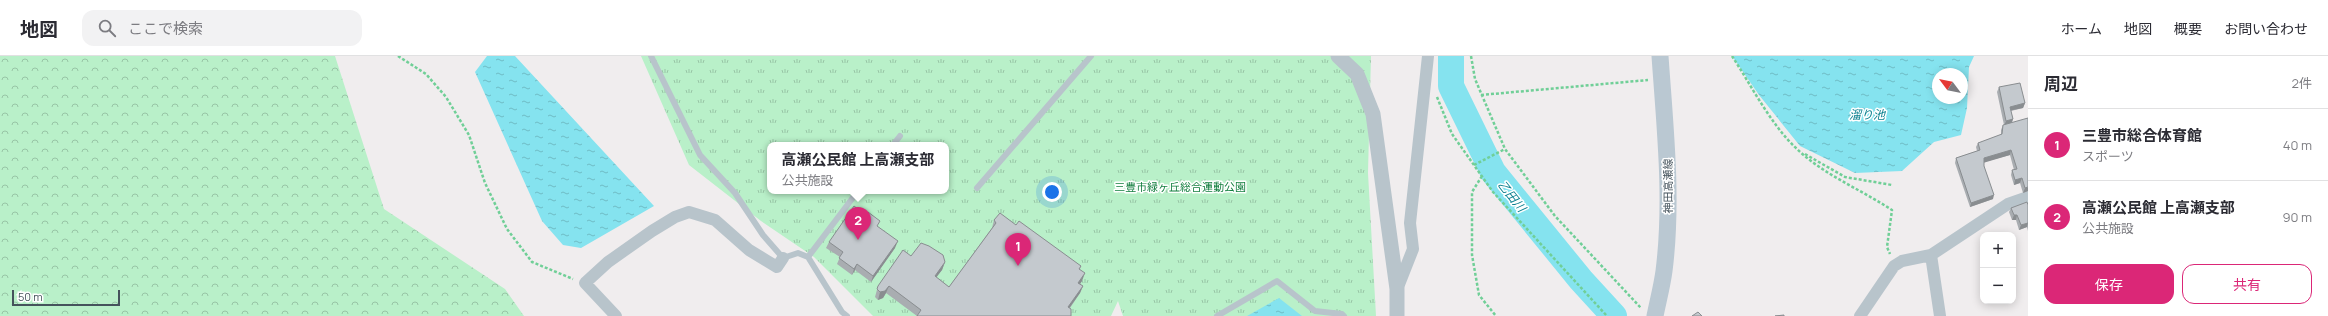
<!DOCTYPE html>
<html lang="ja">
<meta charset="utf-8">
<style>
:root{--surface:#fff;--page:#f2f2f3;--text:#2b2b33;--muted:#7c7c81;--line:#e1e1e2;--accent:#db2777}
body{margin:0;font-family:Manrope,"Noto Sans JP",sans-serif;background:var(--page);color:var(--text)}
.controls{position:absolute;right:12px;bottom:12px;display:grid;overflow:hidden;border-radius:8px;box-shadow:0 2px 10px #0003}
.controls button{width:36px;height:36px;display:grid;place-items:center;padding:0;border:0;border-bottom:1px solid var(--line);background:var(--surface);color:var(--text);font:20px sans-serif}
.compass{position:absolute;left:1932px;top:12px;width:36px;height:36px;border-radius:50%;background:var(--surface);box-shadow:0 2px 10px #0003;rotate:302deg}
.scale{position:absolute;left:12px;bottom:10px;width:108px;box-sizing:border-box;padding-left:4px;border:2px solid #45535c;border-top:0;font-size:11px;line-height:14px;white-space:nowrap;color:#45535c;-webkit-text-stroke:3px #fff;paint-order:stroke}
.you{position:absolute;left:1052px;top:136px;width:14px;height:14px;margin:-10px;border:3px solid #fff;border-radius:50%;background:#1a73e8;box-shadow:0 0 0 6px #1a73e833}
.badge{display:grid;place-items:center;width:26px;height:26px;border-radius:50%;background:var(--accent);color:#fff;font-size:13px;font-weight:700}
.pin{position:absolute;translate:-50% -33px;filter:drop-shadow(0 1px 2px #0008)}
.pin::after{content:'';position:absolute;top:21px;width:14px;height:12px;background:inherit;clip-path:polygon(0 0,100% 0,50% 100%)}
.popup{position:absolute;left:767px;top:86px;width:182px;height:52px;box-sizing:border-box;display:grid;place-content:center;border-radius:8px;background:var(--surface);filter:drop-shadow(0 1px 3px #0005);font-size:13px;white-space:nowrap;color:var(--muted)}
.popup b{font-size:15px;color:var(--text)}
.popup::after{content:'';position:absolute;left:50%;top:100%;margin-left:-8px;border:8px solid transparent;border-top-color:var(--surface)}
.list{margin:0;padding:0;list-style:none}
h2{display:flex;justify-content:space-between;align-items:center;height:52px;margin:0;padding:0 16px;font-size:17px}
h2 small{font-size:13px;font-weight:400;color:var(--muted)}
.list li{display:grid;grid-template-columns:26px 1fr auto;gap:12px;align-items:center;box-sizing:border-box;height:72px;padding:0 16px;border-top:1px solid var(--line)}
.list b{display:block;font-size:15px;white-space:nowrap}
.list p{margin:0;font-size:13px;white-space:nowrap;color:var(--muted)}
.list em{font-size:13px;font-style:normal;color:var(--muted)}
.actions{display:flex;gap:8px;padding:12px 16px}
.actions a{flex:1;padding:9px 0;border:1px solid var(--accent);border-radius:12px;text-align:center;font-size:14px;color:var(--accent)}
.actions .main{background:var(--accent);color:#fff}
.icon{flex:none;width:22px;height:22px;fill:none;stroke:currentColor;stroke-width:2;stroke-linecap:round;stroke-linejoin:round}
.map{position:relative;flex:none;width:2028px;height:260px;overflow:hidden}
header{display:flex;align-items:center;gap:24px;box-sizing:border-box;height:56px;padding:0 20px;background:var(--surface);border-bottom:1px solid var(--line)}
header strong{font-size:19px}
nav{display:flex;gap:22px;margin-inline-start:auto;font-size:14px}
.search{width:280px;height:36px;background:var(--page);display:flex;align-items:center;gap:10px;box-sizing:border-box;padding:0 14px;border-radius:12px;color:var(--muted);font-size:15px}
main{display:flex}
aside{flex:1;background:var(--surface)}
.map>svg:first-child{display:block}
.forest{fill:url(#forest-crowns)}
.park{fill:url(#park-tufts);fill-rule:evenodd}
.water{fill:url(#water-ripples);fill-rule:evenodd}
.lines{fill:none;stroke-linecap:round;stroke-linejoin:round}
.river{stroke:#85e3ef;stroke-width:26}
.path{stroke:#70cf97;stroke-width:2.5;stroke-dasharray:3 2;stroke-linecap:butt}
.service{stroke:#b8c4cb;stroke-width:6}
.minor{stroke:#b8c4cb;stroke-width:12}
.tertiary{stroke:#b8c4cb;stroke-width:15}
.secondary{stroke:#bac8d2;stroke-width:17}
.wall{fill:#a9adb1}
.shaded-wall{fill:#898d90}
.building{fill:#c4c9ce;stroke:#898d90}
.labels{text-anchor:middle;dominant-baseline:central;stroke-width:3;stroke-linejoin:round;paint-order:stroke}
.park-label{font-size:11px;fill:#137f3f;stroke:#fff}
.street-label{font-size:11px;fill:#45535c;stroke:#fff}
.water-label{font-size:12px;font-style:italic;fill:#097f8e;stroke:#fff}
</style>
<header>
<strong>地図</strong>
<div class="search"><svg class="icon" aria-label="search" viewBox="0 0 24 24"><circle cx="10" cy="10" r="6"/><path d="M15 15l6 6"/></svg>ここで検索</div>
<nav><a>ホーム</a><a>地図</a><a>概要</a><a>お問い合わせ</a></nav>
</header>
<main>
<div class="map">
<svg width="2028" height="260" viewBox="0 0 2028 260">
<defs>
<pattern id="forest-crowns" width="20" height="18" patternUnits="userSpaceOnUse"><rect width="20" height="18" fill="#b9f0c9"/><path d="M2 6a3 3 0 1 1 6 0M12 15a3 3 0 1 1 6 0" fill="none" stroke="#98c5a6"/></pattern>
<pattern id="park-tufts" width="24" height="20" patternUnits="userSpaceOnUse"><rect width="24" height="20" fill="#b9f0c9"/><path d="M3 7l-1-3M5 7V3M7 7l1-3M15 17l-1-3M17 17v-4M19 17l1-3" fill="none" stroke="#98c5a6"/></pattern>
<pattern id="water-ripples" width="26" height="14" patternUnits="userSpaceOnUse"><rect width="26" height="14" fill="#85e3ef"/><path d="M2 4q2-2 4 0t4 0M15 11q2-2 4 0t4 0" fill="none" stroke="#6fbbc5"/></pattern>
</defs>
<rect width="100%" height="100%" fill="#f0edee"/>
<path class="forest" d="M 0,0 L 335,0 L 384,153 L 505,233 L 524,260 L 0,260 Z"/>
<path class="park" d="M 641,0 L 1371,0 L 1368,117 L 1376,260 L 1123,260 L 1118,245 L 1111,260 L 873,260 L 814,201 L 761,165 L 689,109 ZM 770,89 L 946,89 L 946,135 L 770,135 Z"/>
<path class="water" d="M 487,0 L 515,0 L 654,150 L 581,192 L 563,189 L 542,165 L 475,16 Z
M 1732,0 L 1974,0 L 1969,11 L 1967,52 L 1961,79 L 1934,86 L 1902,115 L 1855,117 L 1800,90 L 1759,39 ZM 1938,18 L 1962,18 L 1962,42 L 1938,42 Z
M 1279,242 L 1302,260 L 1247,260 Z"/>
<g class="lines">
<path class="river" d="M 1451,0 L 1451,30 L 1493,116 L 1581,224 L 1614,260"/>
<path class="path" d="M 398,0 L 426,18 L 446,41 L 469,79 L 485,127 L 507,173 L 532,206 L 573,223
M 1471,0 L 1475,23 L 1505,93 L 1555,160 L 1641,252
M 1732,0 C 1751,29 1771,69 1797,93 C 1824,119 1860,133 1892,154 L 1887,191 L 1890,198
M 1481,39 L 1648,24
M 1437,41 L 1452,78 L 1493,136 L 1607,260
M 1805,98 L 1845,121 L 1892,129
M 1474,109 L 1505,93
M 1482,120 L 1472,136 L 1472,199 L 1479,239 L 1496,260"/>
<path class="service" d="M 651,0 L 700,99 L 735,137 L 763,179 L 783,202 L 798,197 L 808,201 L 842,256 L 847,260
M 893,89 L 900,80
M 977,132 L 1091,0
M 808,201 L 858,135
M 1217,260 L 1277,225 L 1315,255 L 1342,258 L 1344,260"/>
<path class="minor" d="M 1931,199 L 1940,260
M 1398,231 L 1413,193 L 1410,167 L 1428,0
M 616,260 L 585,227 L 608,206 L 652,175 L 675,161 L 689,156 L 715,164 L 749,194 L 777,211 L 783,202
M 1860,260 L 1894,210 L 1902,205 L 1931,199 L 2008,148 L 2028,141"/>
<path class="tertiary" d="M 1338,0 L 1357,18 L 1373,58 L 1397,233 L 1397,260"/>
<path class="secondary" d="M 1655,260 C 1658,245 1662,230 1664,215 C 1673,144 1665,72 1660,0"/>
</g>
<path class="wall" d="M 1999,31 L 2025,47 L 2023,52 L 2011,55 L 2013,63 L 2012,67 L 2028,135 L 2023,137 L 2020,127 L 2014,129 L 2011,119 L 2012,114 L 2014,114 L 2010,99 L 1984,106 L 1984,110 L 1993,143 L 1970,151 L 1955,107 L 1956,102 L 1977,95 L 1976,91 L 1978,87 L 2001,79 L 2001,74 L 2003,69 L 2004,69 L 1997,36 Z
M 2028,149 L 2028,175 L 2027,171 L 2019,174 L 2016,164 L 2012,164 L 2009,156 L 2011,152 Z
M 994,164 L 1016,169 L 1081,210 L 1080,213 L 1082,225 L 1080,228 L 1083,230 L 1080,237 L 1070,252 L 917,260 L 886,237 L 883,242 L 878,244 L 875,241 L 878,230 L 911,200 L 945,206 L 942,214 L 936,221 L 949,231 L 992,172 Z
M 878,171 L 895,192 L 871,226 L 855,214 L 852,219 L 837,208 L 840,201 L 826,192 L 829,186 Z"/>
<path class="shaded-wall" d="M 2025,47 L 2023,52 L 2008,55 L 2010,51 Z
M 2013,63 L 2011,68 L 2004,70 L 2006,65 Z
M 2011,94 L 2010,99 L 1983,107 L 1984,102 Z
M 2022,122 L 2020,127 L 2014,129 L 2015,124 Z
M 2028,131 L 2028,135 L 2023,137 L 2025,132 Z
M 1994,139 L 1993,143 L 1970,151 L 1971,147 Z
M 2014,159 L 2017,159 L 2016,164 L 2012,164 Z
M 2028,167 L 2027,171 L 2019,174 L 2021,169 Z
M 898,185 L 895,192 L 871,226 L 873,220 Z
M 945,206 L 942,214 L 932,227 L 935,220 Z
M 857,208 L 855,214 L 852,219 L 854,213 Z
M 1085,217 L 1082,225 L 1076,234 L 1078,227 Z
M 889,230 L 886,237 L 883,242 L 878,244 L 880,236 Z
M 1083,230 L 1080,237 L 1065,258 L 1068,251 Z"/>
<path class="building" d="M 2020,27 L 2025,47 L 2010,51 L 2013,63 L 2006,65 L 1999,31 Z
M 2028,62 L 2028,131 L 2025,132 L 2022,122 L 2015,124 L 2012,114 L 2017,113 L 2011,94 L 1984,102 L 1984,110 L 1994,139 L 1971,147 L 1956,102 L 1980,94 L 1978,87 L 2002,78 L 2003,69 Z
M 2027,146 L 2028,149 L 2028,167 L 2021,169 L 2017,159 L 2014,159 L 2011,152 Z
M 854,150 L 866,159 L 868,156 L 880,165 L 877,170 L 898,185 L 873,220 L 857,208 L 854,213 L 839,202 L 843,196 L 829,186 Z
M 1000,157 L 1016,169 L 1019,165 L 1081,210 L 1079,213 L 1085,217 L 1078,227 L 1083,230 L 1068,251 L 1071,253 L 1071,260 L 917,260 L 921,254 L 889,230 L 885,235 L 880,236 L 877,233 L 878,230 L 903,194 L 911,200 L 921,187 L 929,190 L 943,199 L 945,206 L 935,220 L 949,231 L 996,167 L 994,164 Z
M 1698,256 L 1702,260 L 1692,260 Z
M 1784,259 L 1784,260 L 1775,260 Z"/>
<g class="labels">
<g class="park-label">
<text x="1180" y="130">三豊市緑ヶ丘総合運動公園</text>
</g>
<g class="street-label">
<text transform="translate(1667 130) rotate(-90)">神田高瀬線</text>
</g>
<g class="water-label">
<text x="1867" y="58">溜り池</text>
<text transform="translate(1512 140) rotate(51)">乙田川</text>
</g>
</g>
</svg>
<div class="controls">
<button>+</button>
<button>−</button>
</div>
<svg class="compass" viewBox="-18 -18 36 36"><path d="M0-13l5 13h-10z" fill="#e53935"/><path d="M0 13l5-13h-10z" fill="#7c7c81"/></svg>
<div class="scale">50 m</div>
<div class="you"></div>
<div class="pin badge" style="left:1018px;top:210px">1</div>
<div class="pin badge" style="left:858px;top:184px">2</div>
<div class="popup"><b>高瀬公民館 上高瀬支部</b>公共施設</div>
</div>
<aside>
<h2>周辺<small>2件</small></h2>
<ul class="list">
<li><span class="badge">1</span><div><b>三豊市総合体育館</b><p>スポーツ</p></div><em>40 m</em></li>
<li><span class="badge">2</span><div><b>高瀬公民館 上高瀬支部</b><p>公共施設</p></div><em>90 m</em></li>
</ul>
<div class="actions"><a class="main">保存</a><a>共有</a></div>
</aside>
</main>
